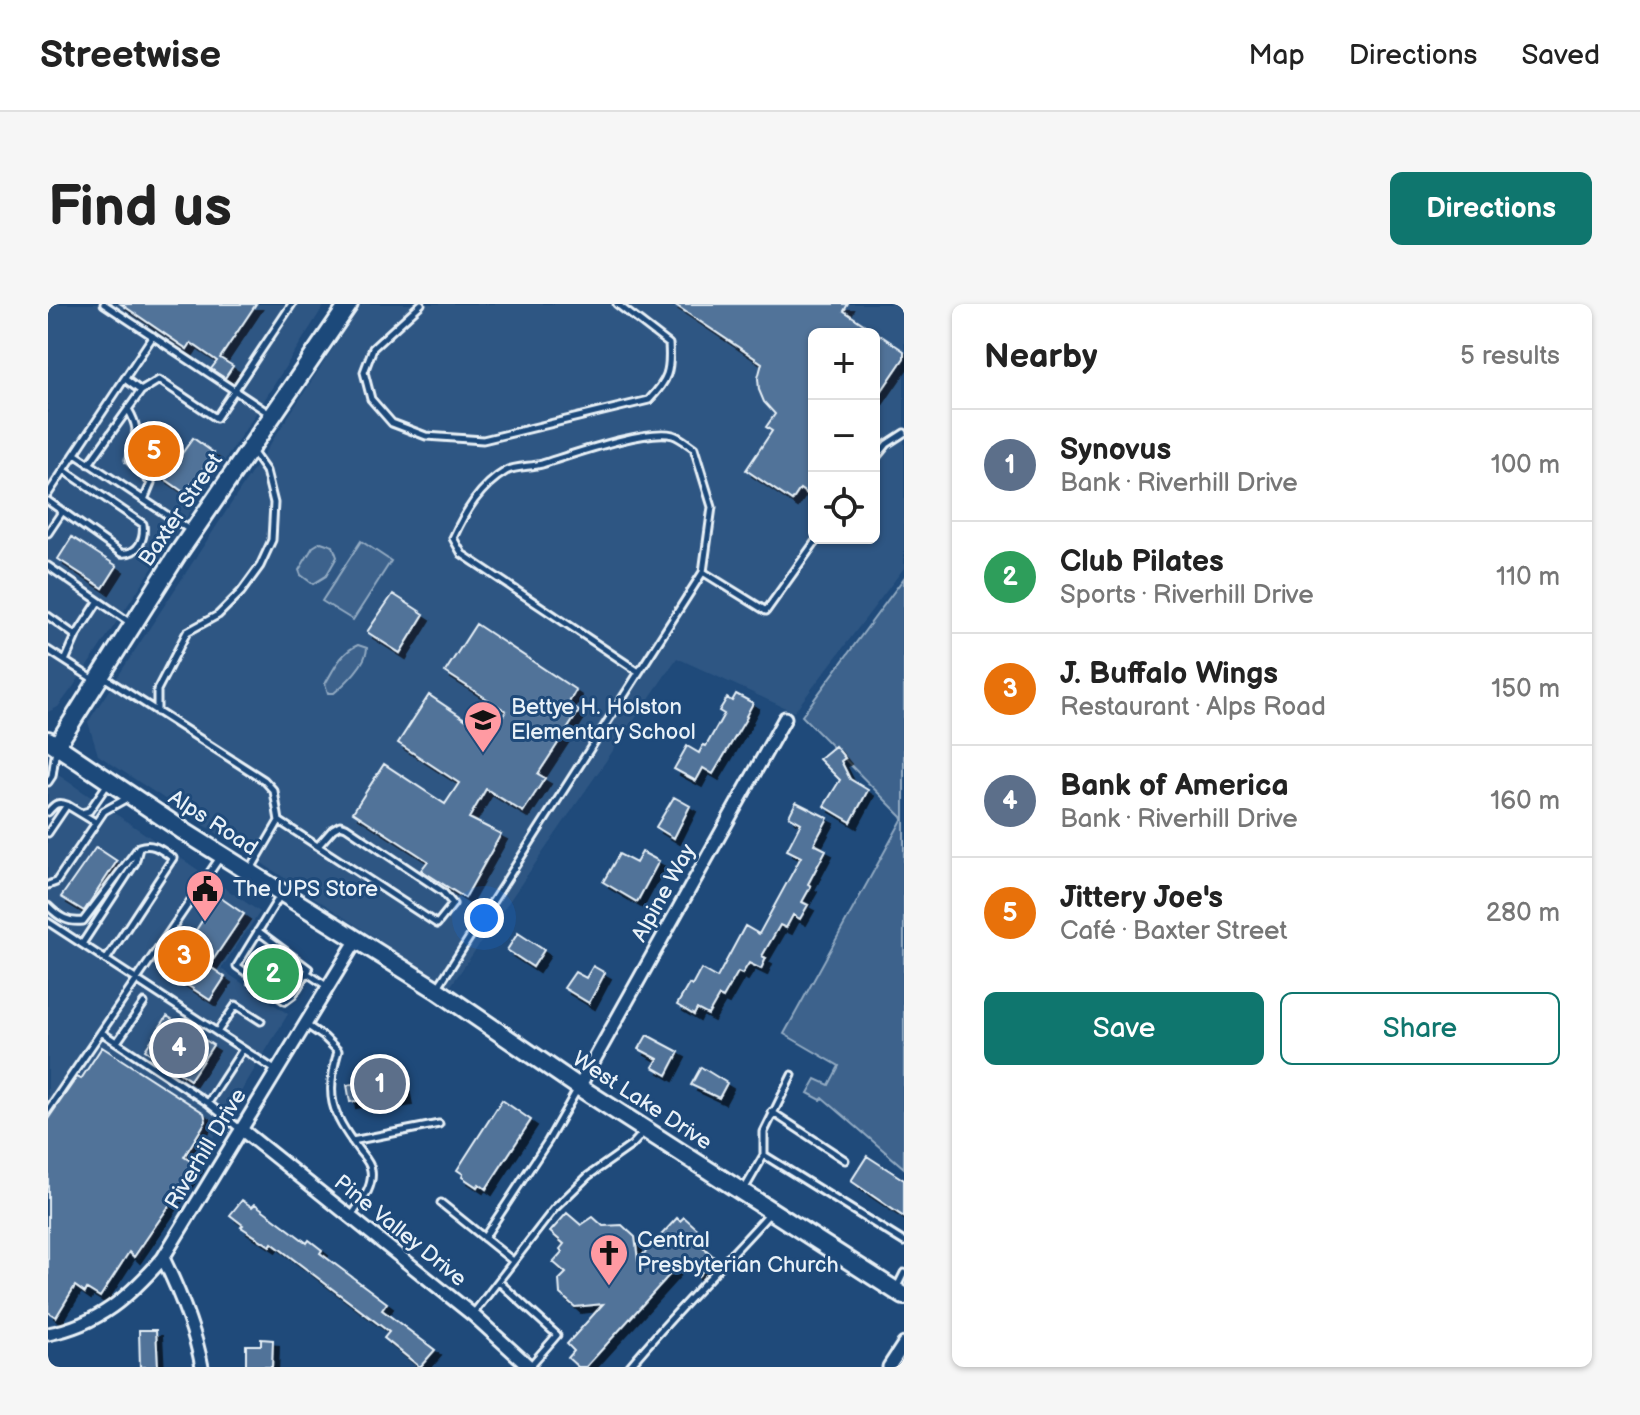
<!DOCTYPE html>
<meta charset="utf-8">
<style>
:root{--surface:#fff;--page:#f6f6f6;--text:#222;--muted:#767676;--line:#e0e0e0;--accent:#0f766e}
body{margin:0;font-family:"Balsamiq Sans",sans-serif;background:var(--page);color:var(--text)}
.controls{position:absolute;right:24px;top:24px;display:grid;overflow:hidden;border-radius:12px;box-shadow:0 2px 6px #0004}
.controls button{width:72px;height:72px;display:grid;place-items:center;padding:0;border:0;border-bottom:2px solid var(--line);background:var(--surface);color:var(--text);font:40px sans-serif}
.you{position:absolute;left:436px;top:614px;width:28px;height:28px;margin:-20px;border:6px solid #fff;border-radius:50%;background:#1a73e8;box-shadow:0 0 0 12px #1a73e833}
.badge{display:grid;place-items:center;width:52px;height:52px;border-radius:50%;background:var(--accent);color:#fff;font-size:26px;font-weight:700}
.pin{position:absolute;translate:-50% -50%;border:4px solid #fff;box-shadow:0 2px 8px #0006}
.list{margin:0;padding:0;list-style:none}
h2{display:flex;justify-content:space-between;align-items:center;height:104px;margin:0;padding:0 32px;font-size:34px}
h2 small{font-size:26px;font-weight:400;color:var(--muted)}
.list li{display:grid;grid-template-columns:52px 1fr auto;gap:24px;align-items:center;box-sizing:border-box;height:112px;padding:0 32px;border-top:2px solid var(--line)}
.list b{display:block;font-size:30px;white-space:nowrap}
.list p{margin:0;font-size:26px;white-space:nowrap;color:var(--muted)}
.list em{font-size:26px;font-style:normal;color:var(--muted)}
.actions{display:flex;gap:16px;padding:24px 32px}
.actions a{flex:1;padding:18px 0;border:2px solid var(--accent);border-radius:12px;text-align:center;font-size:28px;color:var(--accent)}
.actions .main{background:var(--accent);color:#fff}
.icon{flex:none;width:44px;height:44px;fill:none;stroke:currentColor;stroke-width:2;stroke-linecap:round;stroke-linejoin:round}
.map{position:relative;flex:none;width:856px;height:1063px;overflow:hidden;border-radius:12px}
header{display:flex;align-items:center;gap:48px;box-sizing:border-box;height:112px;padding:0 40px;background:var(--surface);border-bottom:2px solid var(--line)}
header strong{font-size:38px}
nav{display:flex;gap:44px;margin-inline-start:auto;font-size:28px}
.intro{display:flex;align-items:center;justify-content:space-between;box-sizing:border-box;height:192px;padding:0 48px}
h1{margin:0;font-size:56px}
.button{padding:20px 36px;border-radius:12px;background:var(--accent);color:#fff;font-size:28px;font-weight:700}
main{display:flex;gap:48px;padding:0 48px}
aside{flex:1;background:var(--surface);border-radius:12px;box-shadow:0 2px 6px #0004}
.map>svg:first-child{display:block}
.built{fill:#2e5683;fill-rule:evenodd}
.green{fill:#3c628c;stroke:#92aac2;stroke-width:2}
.building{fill:#517399;stroke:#e8f1f8;stroke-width:2;filter:url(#shadow)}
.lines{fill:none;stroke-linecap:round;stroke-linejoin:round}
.lane-casing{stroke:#e8f1f8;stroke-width:11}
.street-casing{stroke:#e8f1f8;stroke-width:17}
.secondary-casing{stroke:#e8f1f8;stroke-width:22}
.lane{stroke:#1f4a7a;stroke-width:5}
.street{stroke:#1f4a7a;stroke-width:11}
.secondary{stroke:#1f4a7a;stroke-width:16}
.labels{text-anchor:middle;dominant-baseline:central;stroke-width:6;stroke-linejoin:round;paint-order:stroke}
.street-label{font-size:22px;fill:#e8f1f8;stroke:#1f4a7a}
.poi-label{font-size:22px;fill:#e8f1f8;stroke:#1f4a7a;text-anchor:start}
</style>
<header>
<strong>Streetwise</strong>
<nav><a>Map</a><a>Directions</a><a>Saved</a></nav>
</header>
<div class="intro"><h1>Find us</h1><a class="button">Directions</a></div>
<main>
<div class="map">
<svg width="856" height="1063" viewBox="0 0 856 1063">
<defs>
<filter id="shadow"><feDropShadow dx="6" dy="6" stdDeviation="0" flood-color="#0009"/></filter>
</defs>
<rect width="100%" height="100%" fill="#1f4a7a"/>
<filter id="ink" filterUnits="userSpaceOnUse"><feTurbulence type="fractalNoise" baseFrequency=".0125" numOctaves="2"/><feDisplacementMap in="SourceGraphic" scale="16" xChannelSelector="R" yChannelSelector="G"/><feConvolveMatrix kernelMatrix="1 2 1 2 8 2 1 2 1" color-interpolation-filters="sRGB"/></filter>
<g filter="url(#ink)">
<path class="built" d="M 0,0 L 277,0 L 205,114 L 25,383 L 10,403 L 0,408 Z
M 314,0 L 856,0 L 856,264 L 746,408 L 629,354 L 402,683 L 50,451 L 40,418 ZM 766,30 L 826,30 L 826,234 L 766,234 Z
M 0,464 L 212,608 L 173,665 L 240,710 L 91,956 L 0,893 Z"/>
<path class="green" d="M 313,237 L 343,257 L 305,316 L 274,297 Z
M 273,238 L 285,242 L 289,253 L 278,272 L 265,280 L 253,271 L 251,266 L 265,243 Z
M 856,274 L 856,864 L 775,794 L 773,796 L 760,789 L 768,775 L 781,781 L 791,762 L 736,730 L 855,514 L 754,412 Z
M 310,341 L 319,344 C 319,359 298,379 286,389 L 280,389 L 277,380 C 286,365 293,348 310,341 Z"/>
<path class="building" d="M 73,0 L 208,0 L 172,54 L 185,62 L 177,74 L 163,65 L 169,57 L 143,39 L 139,45 Z
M 626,0 L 800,0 L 796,7 L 856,47 L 856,54 L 826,98 L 826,30 L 766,30 L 766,186 L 762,192 L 752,185 L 744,197 L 698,166 L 724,127 L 718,123 L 727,110 L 716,98 L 711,86 L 710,74 L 714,59 Z
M 100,134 L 130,155 L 145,134 L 166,149 L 137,189 L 87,154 Z
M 24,233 L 69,262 L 55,284 L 10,255 Z
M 345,290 L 376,310 L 352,349 L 319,328 Z
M 428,320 L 528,386 L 520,400 L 531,407 L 490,470 L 497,474 L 475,508 L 438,485 L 421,514 L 453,530 L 417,594 L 373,566 L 380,557 L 305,508 L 336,460 L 397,500 L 411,479 L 350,439 L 381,391 L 442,432 L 458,407 L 397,368 Z
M 688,390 L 705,399 L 698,412 L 699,413 L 665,470 L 655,464 L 648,477 L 626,465 L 639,442 L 651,449 L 655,441 L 658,442 L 676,410 L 671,407 L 679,394 L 684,397 Z
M 787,442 L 797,454 L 793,457 L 802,475 L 820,486 L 803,518 L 776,502 L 792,476 L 771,455 Z
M 626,493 L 642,502 L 626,534 L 608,523 Z
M 748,498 L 780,514 L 766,540 L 778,546 L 760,580 L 763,582 L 754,598 L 760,601 L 752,615 L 745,611 L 738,624 L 732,621 L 714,652 L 718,654 L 713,665 L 701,659 L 694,670 L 690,668 L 675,694 L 671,692 L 660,711 L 649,705 L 646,711 L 629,701 L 641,680 L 644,682 L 653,665 L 669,674 L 697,622 L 711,630 L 753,553 L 739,546 L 753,519 L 741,512 Z
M 48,543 L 69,557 L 36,607 L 13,593 Z
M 594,548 L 611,557 L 589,598 L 555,578 L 571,550 L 588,559 Z
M 170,592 L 196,610 L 161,662 L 177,673 L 162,696 L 127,673 L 125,662 Z
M 470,629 L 496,646 L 485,663 L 459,646 Z
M 220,646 L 250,673 L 237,690 L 214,675 L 208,678 L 209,687 L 199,680 L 200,676 L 208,674 L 205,666 Z
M 545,662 L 557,669 L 541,699 L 516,684 L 527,668 L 538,674 Z
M 119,712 L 165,741 L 142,776 L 97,746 Z
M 599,731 L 631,748 L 619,771 L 605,763 L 610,755 L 591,745 Z
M 54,743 L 156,809 L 158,817 L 136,853 L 149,861 L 86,953 L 81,948 L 52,993 L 39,985 L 37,989 L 27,982 L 8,1013 L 0,1008 L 0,815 L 29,773 L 33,775 Z
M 351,758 L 358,795 L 321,802 L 320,795 L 302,798 L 299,781 L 317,778 L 314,765 Z
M 653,763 L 679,779 L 671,794 L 643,781 Z
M 454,796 L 483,816 L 438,885 L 431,880 L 429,883 L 414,873 L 415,870 L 409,866 Z
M 819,852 L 856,876 L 856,913 L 803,877 Z
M 194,896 L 204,903 L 207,900 L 259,939 L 261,936 L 274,946 L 272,949 L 339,999 L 334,1006 L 387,1046 L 372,1063 L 336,1034 L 341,1028 L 224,939 L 222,942 L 193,923 L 195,921 L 182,911 Z
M 519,909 L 533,921 L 545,913 L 555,922 L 574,921 L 587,933 L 590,956 L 629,914 L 632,917 L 636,913 L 653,928 L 649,933 L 653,936 L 651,939 L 667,954 L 650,972 L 634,957 L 538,1063 L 530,1063 L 520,1054 L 526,1047 L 519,1040 L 555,1000 L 527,1003 L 512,990 L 511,976 L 518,969 L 505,958 L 514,948 L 512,945 L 516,940 L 502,928 Z
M 91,1026 L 108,1026 L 110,1063 L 92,1063 Z
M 213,1035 L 225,1036 L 224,1063 L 198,1063 L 198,1041 L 213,1041 Z"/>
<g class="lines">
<defs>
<path id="lane" d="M 56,0 L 222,110
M 373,0 L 325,44 L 316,68 L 323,95 L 344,119 L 378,132 L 435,136 L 601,96 C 620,76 623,67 621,40 L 569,0
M 93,87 L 111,76 L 168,114 L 244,0
M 80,105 C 96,133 83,130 81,156 L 103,179 L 96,196
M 27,150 L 143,227
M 826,156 L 839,140 L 856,129
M 41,160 L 93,87 L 77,75
M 0,190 L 105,32
M 0,197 L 73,249 C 91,251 97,234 95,220 L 16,166
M 0,229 L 14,208
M 0,262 L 81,318
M 655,268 L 718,307 L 770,234
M 0,312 L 28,332 L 17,357 L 48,377
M 28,332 L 50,298
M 0,346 L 17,357
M 57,374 L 216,476 L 226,487 L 231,517 L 203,565
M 109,408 L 109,386 L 139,328 L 170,311 L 193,288 L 212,262 L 224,236 L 226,199 L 218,167 L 203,146
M 0,478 L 4,472 L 8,445
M 0,508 C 6,501 9,497 19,501
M 34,509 L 41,507 L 61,478
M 231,517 L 389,620 L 405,600 L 395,588 L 298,523 L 292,521 L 285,525 L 270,542
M 0,529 L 19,501 L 47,518
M 0,581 L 8,578 L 56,507 L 81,493
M 0,602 C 11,613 20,619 35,617 L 91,543 C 105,538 113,546 125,554 L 58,656
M 0,618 L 227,766
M 210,627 L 261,665 L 245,691 L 237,697 L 213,680
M 34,640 L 87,559 L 91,544
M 259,669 L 280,683
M 203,672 L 189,662 L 233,590
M 390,683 L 655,268 L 664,203 L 646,144 C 640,140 632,133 625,131 C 598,124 523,151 494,160 C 483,163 468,162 458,167 C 432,182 417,208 405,234 L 414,250 L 591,368
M 257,720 L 276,733 L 290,747 C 277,792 283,808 310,845 C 315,852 322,858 323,866 C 326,883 313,898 304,911
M 53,728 L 160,799 L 193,826
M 169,728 L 188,701 L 213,717
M 69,738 L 96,699
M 160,799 L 195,745
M 0,806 L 173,552
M 724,808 L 797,856
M 304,837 L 391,820
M 716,851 L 716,828 L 744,771
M 697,884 L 716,851 L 856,938
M 393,899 L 465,957
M 436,934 L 500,837 L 529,786
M 451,978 L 509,1031 L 483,1061
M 849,983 L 856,969
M 425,1010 L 506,905 L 540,872 L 584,841 L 595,829
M 581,1063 C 625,1010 674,962 720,911"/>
<path id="street" d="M 531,783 L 737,414
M 194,826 L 425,1011 L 482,1063
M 115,954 C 132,989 147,1025 154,1063
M 0,1030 C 51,1020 81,993 115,954 L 308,637
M 841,1063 L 856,1040"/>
<path id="secondary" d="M 0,436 L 137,528 L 389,686 L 531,783 L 856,992
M 9,441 L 129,251 L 301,0"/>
</defs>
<use href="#lane" class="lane-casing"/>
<use href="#street" class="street-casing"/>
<use href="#secondary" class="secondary-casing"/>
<use href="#lane" class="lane"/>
<use href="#street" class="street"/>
<use href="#secondary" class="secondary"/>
</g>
</g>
<defs>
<symbol id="school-pin" viewBox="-11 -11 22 30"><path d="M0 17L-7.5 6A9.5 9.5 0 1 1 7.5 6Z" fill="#ff9aa2" stroke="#1f4a7a"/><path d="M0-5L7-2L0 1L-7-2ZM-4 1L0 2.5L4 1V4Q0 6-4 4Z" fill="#111"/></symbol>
<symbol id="civic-pin" viewBox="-11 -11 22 30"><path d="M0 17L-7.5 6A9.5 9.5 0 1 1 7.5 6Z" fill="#ff9aa2" stroke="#1f4a7a"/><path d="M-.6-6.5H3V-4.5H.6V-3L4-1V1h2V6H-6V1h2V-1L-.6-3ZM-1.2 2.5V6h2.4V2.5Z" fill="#111"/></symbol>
<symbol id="church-pin" viewBox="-11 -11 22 30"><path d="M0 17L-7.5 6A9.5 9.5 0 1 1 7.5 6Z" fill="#ff9aa2" stroke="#1f4a7a"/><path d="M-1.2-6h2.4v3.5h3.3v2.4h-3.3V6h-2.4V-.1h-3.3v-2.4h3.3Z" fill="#111"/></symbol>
</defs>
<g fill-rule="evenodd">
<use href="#school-pin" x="413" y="394" width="44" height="60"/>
<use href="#civic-pin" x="135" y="563" width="44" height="60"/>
<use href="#church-pin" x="539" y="927" width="44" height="60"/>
</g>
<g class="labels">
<g class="street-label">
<text transform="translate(133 206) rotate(-56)">Baxter Street</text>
<text transform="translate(165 519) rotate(33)">Alps Road</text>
<text transform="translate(616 589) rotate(-61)">Alpine Way</text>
<text transform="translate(594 797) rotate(33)">West Lake Drive</text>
<text transform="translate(158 845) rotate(-59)">Riverhill Drive</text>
<text transform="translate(352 927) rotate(39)">Pine Valley Drive</text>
</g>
<g class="poi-label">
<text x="463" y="403">Bettye H. Holston<tspan x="463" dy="25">Elementary School</tspan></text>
<text x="185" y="585">The UPS Store</text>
<text x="589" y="936">Central<tspan x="589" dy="25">Presbyterian Church</tspan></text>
</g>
</g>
</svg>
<div class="controls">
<button>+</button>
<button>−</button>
<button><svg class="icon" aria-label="locate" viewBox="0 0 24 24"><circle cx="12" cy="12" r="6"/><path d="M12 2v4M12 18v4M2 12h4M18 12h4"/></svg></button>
</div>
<div class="you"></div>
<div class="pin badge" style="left:332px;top:780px;background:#5c6f8a">1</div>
<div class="pin badge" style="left:225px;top:670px;background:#2e9e5b">2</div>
<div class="pin badge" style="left:136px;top:652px;background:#e8710a">3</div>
<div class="pin badge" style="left:131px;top:744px;background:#5c6f8a">4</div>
<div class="pin badge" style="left:106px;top:147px;background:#e8710a">5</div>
</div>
<aside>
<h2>Nearby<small>5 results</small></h2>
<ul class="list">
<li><span class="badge" style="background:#5c6f8a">1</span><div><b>Synovus</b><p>Bank · Riverhill Drive</p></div><em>100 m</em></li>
<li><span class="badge" style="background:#2e9e5b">2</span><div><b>Club Pilates</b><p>Sports · Riverhill Drive</p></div><em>110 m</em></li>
<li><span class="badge" style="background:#e8710a">3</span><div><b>J. Buffalo Wings</b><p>Restaurant · Alps Road</p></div><em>150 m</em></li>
<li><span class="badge" style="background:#5c6f8a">4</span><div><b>Bank of America</b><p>Bank · Riverhill Drive</p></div><em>160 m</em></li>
<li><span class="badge" style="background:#e8710a">5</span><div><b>Jittery Joe's</b><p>Café · Baxter Street</p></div><em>280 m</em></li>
</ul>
<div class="actions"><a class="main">Save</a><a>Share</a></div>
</aside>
</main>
